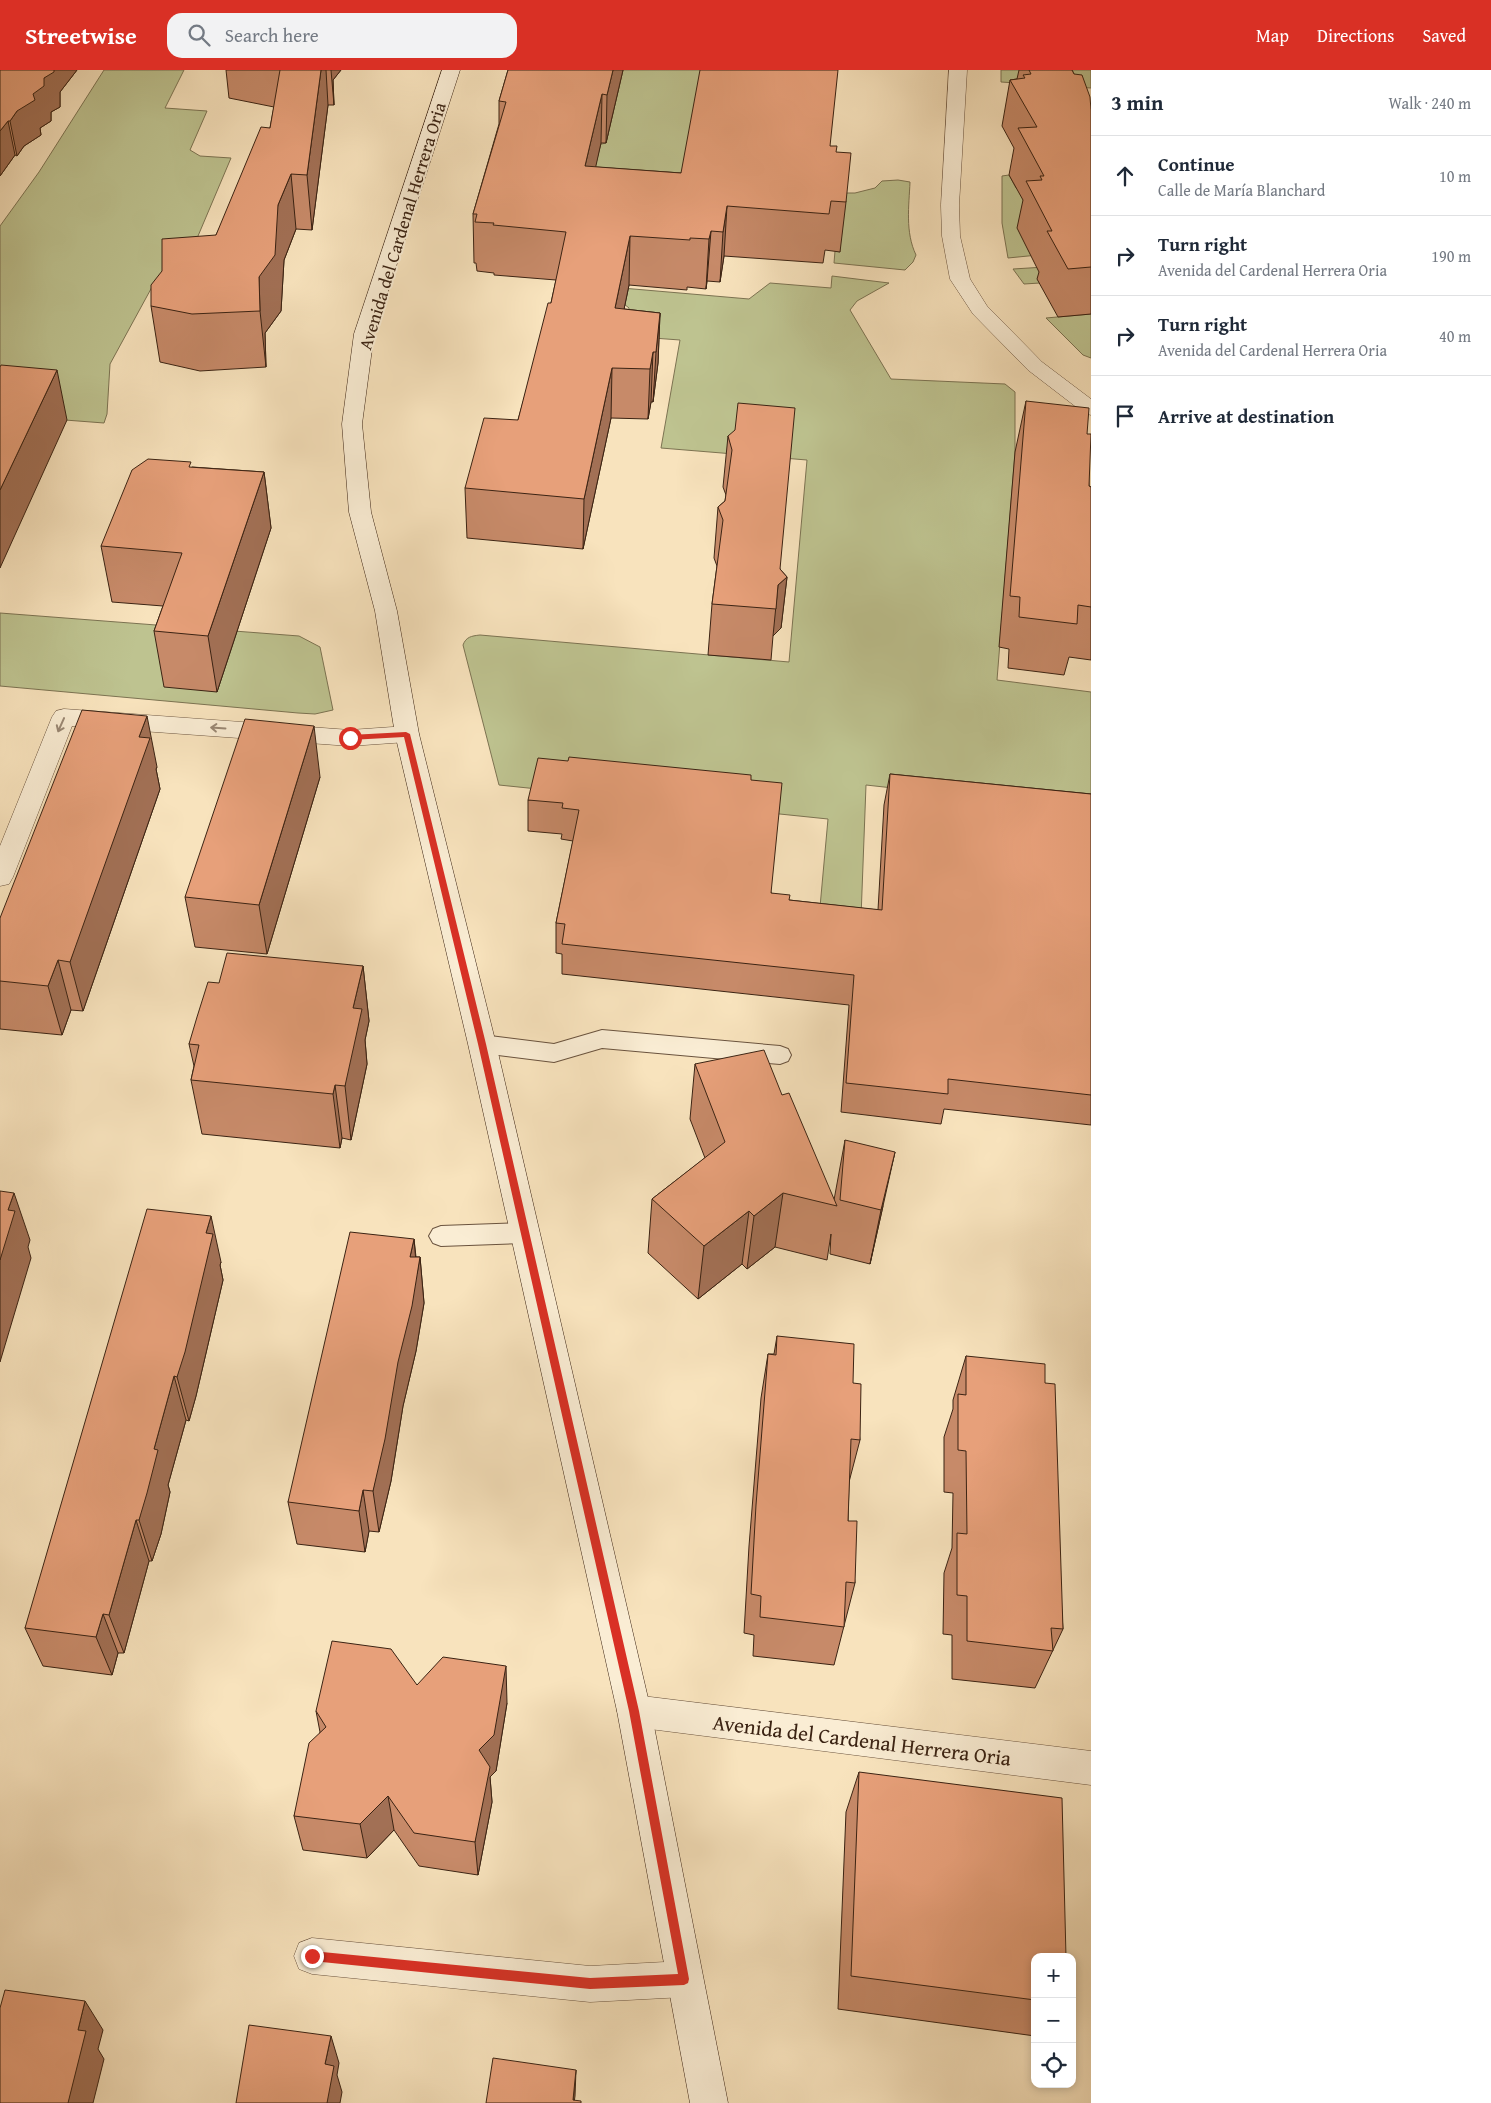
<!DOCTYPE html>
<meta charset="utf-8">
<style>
:root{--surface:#fff;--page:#f2f2f3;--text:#1f2937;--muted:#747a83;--line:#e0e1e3;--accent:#d93025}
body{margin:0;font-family:"Gentium Book Plus",serif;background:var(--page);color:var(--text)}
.controls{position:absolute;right:15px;bottom:15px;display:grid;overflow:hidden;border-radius:10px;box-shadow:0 2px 8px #0003}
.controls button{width:45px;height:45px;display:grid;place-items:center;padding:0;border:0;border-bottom:1px solid var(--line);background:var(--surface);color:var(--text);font:25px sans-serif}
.stop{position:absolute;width:15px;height:15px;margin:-11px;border:4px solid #d93025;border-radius:50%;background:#fff}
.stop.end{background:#d93025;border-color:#fff;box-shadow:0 1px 5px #0008}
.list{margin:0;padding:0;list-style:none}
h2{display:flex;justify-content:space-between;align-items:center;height:65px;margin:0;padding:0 20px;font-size:21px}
h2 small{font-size:16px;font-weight:400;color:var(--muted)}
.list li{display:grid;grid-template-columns:32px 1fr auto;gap:15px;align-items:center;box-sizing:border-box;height:80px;padding:0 20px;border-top:1px solid var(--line)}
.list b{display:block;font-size:19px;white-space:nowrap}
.list p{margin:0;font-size:16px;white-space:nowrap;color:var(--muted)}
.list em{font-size:16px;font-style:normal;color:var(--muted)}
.icon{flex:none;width:28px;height:28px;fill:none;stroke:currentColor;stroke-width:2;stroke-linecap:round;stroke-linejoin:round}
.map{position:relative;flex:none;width:1091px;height:2033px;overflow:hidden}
header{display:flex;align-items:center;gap:30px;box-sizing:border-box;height:70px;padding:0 25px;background:var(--accent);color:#fff}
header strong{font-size:24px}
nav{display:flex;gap:28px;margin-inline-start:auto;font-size:18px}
.search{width:350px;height:45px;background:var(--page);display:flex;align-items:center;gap:12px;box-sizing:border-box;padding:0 18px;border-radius:15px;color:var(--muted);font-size:19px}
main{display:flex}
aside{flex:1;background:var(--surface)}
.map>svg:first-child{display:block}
.green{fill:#bec390;stroke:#7c7352}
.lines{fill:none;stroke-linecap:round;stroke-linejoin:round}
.lane-casing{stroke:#6a533e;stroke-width:2}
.street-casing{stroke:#6a533e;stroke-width:1}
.secondary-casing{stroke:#3b2313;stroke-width:1}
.lane{fill:#faedd4;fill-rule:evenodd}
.street{fill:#faedd4;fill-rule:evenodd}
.secondary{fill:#faedd4;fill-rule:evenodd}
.wall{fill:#c78a69;stroke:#3b2313}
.shaded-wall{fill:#a27055;stroke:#3b2313}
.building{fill:#e7a07a;stroke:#3b2313}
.oneway{stroke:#9a8874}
.route{fill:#d93025}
.labels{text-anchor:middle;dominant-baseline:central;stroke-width:4;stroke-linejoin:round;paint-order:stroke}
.street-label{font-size:18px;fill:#3b2313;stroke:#faedd4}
.near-street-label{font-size:21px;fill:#3b2313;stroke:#faedd4}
</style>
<header>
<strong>Streetwise</strong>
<div class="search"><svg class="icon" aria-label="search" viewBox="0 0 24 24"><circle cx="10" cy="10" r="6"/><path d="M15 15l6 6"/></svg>Search here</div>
<nav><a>Map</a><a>Directions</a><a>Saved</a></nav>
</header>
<main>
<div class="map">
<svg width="1091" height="2033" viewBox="0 0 1091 2033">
<rect width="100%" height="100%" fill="#f8e3bd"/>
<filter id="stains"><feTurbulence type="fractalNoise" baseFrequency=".004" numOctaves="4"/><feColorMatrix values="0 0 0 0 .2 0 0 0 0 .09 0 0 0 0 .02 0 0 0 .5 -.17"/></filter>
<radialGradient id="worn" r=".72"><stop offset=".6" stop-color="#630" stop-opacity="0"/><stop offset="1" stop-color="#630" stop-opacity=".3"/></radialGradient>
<path class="green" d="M 104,0 L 184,0 L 165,38 L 207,41 L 190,80 L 200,86 L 231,88 L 176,218 L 152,217 L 110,294 L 107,344 L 104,353 L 13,346 L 0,372 L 0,156 L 39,102 Z
M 619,0 L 706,0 L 728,158 L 535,90 L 606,73 L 608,64 L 604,64 Z
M 1001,0 L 1091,0 L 1091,18 L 1001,12 Z
M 1009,105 L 1016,118 L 1020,118 L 1038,185 L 1008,188 L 1002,153 L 1002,106 Z
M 898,110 L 910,112 C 909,136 905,162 916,185 L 913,192 L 905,200 L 834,193 L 835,181 L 840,182 L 840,123 L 855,123 L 875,118 L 882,111 Z
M 1045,197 L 1038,210 L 1040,213 L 1024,214 L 1013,199 Z
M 832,206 L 889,213 L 857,231 L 850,240 L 891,309 L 1005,314 L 1015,322 L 1015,383 L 997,610 L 1091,622 L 1091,740 L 866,715 L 858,927 L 813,914 L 828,749 L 499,715 L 463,575 C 466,567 471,566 480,565 L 789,592 L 807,390 L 661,378 L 680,270 L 612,265 L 628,247 L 629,238 L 619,230 L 622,218 L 749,229 L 770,213 L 831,218 Z
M 1091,244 L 1091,288 L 1083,285 L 1046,248 Z
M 0,543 L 299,566 L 320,577 L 333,640 L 315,644 L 298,643 L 0,616 Z"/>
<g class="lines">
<defs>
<path id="lane" d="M 602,960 L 780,976 L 788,979 L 791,985 L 788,991 L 780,994 L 602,978 L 554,992 L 482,983 L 474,980 L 471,974 L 474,968 L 482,965 L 554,974 Z
M 525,1153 L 533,1156 L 537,1163 L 533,1170 L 525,1173 L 441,1176 L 433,1173 L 429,1166 L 433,1159 L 441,1156 Z"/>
<path id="street" d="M 949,0 L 967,0 L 959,135 L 960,166 L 970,209 L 987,236 L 1042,292 L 1091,329 L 1091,345 L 1084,343 L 1028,300 L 973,244 L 950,209 L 942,166 L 941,135 Z
M 64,639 L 350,660 L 407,656 L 415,658 L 419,664 L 415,670 L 407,672 L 350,676 L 72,656 L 13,807 L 9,814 L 0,816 L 0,776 L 52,647 L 56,641 Z
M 634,1625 L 1091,1681 L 1091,1715 L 634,1657 L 622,1653 L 617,1641 L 622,1629 Z
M 312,1868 L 590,1896 L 684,1891 L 697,1896 L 702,1909 L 697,1922 L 684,1927 L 590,1932 L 312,1904 L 299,1899 L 294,1886 L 299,1873 Z"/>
<path id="secondary" d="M 442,0 L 460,0 L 374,264 L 362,354 L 371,442 L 397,541 L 419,664 L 496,974 L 651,1641 L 728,2033 L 690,2033 L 617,1641 L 468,974 L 395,664 L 375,541 L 349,442 L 342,354 L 354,264 Z"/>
</defs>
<use href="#lane" class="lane-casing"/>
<use href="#street" class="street-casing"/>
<use href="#secondary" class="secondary-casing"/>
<use href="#lane" class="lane"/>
<use href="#street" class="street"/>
<use href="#secondary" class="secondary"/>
</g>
<path class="wall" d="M 0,0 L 77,0 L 60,22 L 60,37 L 51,42 L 51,51 L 40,58 L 41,65 L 24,76 L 17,86 L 15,85 L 0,106 Z
M 226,0 L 341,0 L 333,10 L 334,35 L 328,35 L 312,160 L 296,159 L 284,190 L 281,241 L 265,263 L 266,297 L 200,301 L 160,292 L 151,236 L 216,165 L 270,58 L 274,37 L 229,28 Z
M 508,0 L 623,0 L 606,73 L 601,73 L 595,97 L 681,103 L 830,76 L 836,82 L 846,132 L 840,182 L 825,180 L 823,193 L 724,186 L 720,212 L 707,211 L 706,219 L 687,217 L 687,220 L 629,215 L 624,239 L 660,243 L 658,293 L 653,332 L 651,332 L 648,349 L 611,348 L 583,479 L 467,468 L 465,418 L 518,350 L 551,233 L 556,210 L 494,205 L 494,203 L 477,201 L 476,193 L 474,193 L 473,144 L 499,54 L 499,31 Z
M 1019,0 L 1072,0 L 1091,40 L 1091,244 L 1058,247 L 1037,209 L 1039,202 L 1017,158 L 1023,130 L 1009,105 L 1014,78 L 1002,56 L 1010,10 L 1017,9 Z
M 1026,331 L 1087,364 L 1089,416 L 1091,417 L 1091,590 L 1069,587 L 1064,605 L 1008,598 L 1009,579 L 999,577 L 1015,382 Z
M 728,366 L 780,499 L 787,507 L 781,558 L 773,566 L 771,590 L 708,585 L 712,534 L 717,496 L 714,488 L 718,437 L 725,431 L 726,425 L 723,417 Z
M 192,397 L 264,402 L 271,458 L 217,622 L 164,617 L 154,561 L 163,536 L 112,532 L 101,476 Z
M 157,697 L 156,699 L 160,719 L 83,941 L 71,940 L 62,965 L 0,959 L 0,848 Z
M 890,704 L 1091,724 L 1091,1055 L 944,1039 L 941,1054 L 841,1042 L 849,935 L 562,904 L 562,884 L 556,883 L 556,853 L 573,771 L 561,769 L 562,764 L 528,761 L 528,730 L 751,710 L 771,823 L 789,830 L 878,840 L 884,735 Z
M 320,707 L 267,884 L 195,877 L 185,827 Z
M 363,896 L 369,951 L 365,970 L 367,994 L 351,1070 L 342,1068 L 340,1078 L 202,1064 L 191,1010 L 194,996 L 189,974 L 219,913 Z
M 695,994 L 782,1025 L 834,1130 L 845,1070 L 883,1136 L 870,1194 L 830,1184 L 831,1164 L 827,1190 L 775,1177 L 747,1199 L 742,1194 L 698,1229 L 648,1183 L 652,1129 L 705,1088 L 690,1049 Z
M 414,1169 L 416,1187 L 420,1187 L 424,1233 L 416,1281 L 403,1336 L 391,1411 L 379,1462 L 369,1461 L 365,1482 L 297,1474 L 288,1432 Z
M 221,1192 L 220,1195 L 223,1210 L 196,1326 L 189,1351 L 186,1350 L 168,1415 L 170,1422 L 161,1464 L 152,1491 L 149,1491 L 124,1583 L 118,1583 L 112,1605 L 43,1596 L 25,1558 Z
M 777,1266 L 853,1313 L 860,1370 L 849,1412 L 848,1451 L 855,1513 L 834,1595 L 753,1586 L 754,1565 L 744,1563 L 749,1476 L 761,1328 L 768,1284 L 774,1284 Z
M 966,1286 L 1045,1313 L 1063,1559 L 1035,1618 L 952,1609 L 952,1565 L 943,1564 L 944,1503 L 952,1478 L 953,1423 L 944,1422 L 944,1367 L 953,1339 L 953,1330 Z
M 417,1615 L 507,1633 L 496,1701 L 490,1707 L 492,1732 L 478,1805 L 419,1796 L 394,1760 L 367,1788 L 303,1780 L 294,1746 L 320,1662 L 316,1641 Z
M 859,1702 L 1035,1887 L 1035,1966 L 838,1939 L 846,1742 Z"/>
<path class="shaded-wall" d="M 54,0 L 77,0 L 60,22 L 60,37 L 51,42 L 51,51 L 40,58 L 41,65 L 24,76 L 17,86 L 10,51 L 17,41 L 33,24 L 44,8 Z
M 321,0 L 326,0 L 328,35 L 312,160 L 307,105 Z
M 331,0 L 341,0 L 333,10 L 334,35 Z
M 613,0 L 623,0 L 606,73 L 607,25 Z
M 602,24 L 601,73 L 585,145 L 585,96 Z
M 8,51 L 15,85 L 0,106 L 0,61 Z
M 291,104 L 296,159 L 284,190 L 281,241 L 265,263 L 266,297 L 260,241 L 259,207 L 278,135 Z
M 727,136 L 724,186 L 720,212 L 723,162 Z
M 711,161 L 707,211 L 706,219 L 709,169 Z
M 630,166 L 629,215 L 614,288 L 615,238 Z
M 660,243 L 658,293 L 653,332 L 656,282 Z
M 653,282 L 651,332 L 648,349 L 650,299 Z
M 612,298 L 611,348 L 583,479 L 584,429 Z
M 57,300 L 67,350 L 0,498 L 0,420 Z
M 264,402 L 271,458 L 217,622 L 208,566 Z
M 787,507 L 781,558 L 773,566 L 778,515 Z
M 147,646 L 157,697 L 156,699 L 160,719 L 83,941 L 70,892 L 139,667 Z
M 314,656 L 320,707 L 267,884 L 259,835 Z
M 58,890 L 71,940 L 62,965 L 48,916 Z
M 363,896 L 369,951 L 365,970 L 367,994 L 351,1070 L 345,1016 L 353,938 Z
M 335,1015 L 342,1068 L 340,1078 L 333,1024 Z
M 895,1082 L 883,1136 L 870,1194 L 881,1140 Z
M 14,1123 L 30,1170 L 28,1177 L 31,1188 L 0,1292 L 0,1190 L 8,1140 Z
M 783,1123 L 775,1177 L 747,1199 L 754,1146 Z
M 749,1141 L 742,1194 L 698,1229 L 704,1176 Z
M 211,1146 L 221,1192 L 220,1195 L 223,1210 L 196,1326 L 189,1351 L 177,1307 L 206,1163 Z
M 414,1169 L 417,1204 L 420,1187 L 424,1233 L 416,1281 L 403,1336 L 391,1411 L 379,1462 L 373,1421 L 410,1187 Z
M 174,1306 L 186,1350 L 168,1415 L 170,1422 L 161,1464 L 152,1491 L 139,1450 L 154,1379 Z
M 363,1420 L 369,1461 L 365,1482 L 359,1441 Z
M 136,1450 L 149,1491 L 124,1583 L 109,1545 Z
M 103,1544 L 118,1583 L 112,1605 L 96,1567 Z
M 506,1596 L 507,1633 L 496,1701 L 490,1707 L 492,1732 L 478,1805 L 475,1772 L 479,1680 Z
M 388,1726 L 394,1760 L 367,1788 L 360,1754 Z
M 85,1931 L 103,1960 L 98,1979 L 104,1989 L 93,2033 L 68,2033 L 78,1960 Z
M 331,1966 L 339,1993 L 337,2005 L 342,2022 L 340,2033 L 327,2033 L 325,1994 Z
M 576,2000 L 575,2026 L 574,2033 L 573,2033 Z"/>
<path class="building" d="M 0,0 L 54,0 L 54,2 L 44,8 L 44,16 L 33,24 L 35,30 L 17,41 L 10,51 L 8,51 L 0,61 Z
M 280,0 L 321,0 L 307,105 L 291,104 L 278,135 L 275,185 L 259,207 L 260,241 L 192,244 L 151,236 L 151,215 L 162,201 L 162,169 L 216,165 L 261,57 L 270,58 Z
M 508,0 L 613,0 L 607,25 L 602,24 L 585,96 L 681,103 L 700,0 L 838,0 L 830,76 L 837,76 L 836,82 L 851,83 L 846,132 L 831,131 L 829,144 L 727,136 L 723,162 L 711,161 L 709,169 L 690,168 L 690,170 L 630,166 L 615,238 L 660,243 L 656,282 L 653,282 L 650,299 L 612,298 L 584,429 L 465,418 L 484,348 L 518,350 L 548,233 L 551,233 L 566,162 L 493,155 L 494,153 L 475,152 L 477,144 L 473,144 L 506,32 L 499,31 Z
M 1029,0 L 1072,0 L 1074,4 L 1082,5 L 1090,27 L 1091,40 L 1091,197 L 1068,199 L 1047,161 L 1052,161 L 1026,111 L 1042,110 L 1040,106 L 1044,106 L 1018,58 L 1037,57 L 1010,10 L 1025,8 L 1023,5 L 1031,4 Z
M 1,295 L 57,300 L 0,420 L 0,297 Z
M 1026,331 L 1089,338 L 1087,364 L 1091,364 L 1089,416 L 1091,417 L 1091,537 L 1078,535 L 1077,554 L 1019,547 L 1020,527 L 1010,526 Z
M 738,333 L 795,338 L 780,499 L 787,507 L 778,515 L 776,539 L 712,534 L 723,450 L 718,437 L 725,431 L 732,380 L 728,366 L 735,360 Z
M 148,389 L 191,392 L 189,397 L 264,402 L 208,566 L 154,561 L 182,483 L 101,476 L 132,400 Z
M 82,640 L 147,646 L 139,667 L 150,668 L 70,892 L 58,890 L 48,916 L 0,911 L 0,848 Z
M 245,649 L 314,656 L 259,835 L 185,827 Z
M 569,687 L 751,705 L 751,710 L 782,713 L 771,823 L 790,825 L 789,830 L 882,840 L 890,704 L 1091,724 L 1091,1025 L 948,1009 L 948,1024 L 846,1013 L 854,905 L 562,874 L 565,854 L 556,853 L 579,740 L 562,738 L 563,733 L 528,730 L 538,688 L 568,691 Z
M 227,883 L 363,896 L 353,938 L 362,939 L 345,1016 L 335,1015 L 333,1024 L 191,1010 L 199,975 L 189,974 L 197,947 L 208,912 L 219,913 Z
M 764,980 L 782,1025 L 789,1023 L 837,1136 L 783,1123 L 754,1146 L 749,1141 L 704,1176 L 652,1129 L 725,1072 L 695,994 Z
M 845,1070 L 895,1082 L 881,1140 L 840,1130 Z
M 0,1121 L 14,1123 L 8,1140 L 15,1141 L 0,1190 Z
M 147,1139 L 211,1146 L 206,1163 L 213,1164 L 185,1282 L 177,1307 L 174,1306 L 154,1379 L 158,1380 L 147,1423 L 139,1450 L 136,1450 L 109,1545 L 103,1544 L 96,1567 L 25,1558 Z
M 350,1162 L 414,1169 L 410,1187 L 420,1187 L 412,1236 L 398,1292 L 385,1369 L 373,1421 L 363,1420 L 359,1441 L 288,1432 Z
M 777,1266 L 854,1274 L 853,1313 L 861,1314 L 860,1370 L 851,1369 L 848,1451 L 857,1451 L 855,1513 L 846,1512 L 844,1557 L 760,1547 L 761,1526 L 751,1524 L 756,1435 L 768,1284 L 776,1285 Z
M 966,1286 L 1045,1294 L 1045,1313 L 1055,1314 L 1063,1559 L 1051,1558 L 1053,1581 L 967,1571 L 967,1526 L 957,1525 L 957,1463 L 967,1464 L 966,1381 L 958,1380 L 958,1324 L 966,1325 Z
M 332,1571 L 391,1579 L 417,1615 L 443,1587 L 506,1596 L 494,1665 L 479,1680 L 490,1697 L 475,1772 L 414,1763 L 388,1726 L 360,1754 L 294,1746 L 309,1673 L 326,1657 L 316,1641 Z
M 859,1702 L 1062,1728 L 1066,1887 L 1035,1887 L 1035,1930 L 851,1906 Z
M 5,1920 L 85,1931 L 78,1960 L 86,1961 L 68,2033 L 0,2033 L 0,1938 Z
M 249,1955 L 331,1966 L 325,1994 L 334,1996 L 327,2033 L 236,2033 Z
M 493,1988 L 576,2000 L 573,2030 L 581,2031 L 581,2033 L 486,2033 Z"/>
<defs><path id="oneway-shaft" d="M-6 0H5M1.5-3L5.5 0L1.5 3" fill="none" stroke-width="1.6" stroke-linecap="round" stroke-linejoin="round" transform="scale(1.25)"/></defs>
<g class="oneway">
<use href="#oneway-shaft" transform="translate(61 655) rotate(114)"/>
<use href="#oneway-shaft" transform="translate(218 658) rotate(-176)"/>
</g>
<path class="route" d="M 406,662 L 410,664 L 486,974 L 639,1641 L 689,1909 L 688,1913 L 684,1915 L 590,1919 L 312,1891 L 308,1890 L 306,1886 L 308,1882 L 312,1881 L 590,1908 L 678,1904 L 629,1641 L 478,974 L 404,667 L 350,670 L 346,668 L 350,665 Z"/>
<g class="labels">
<g class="street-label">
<text transform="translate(402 156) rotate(-73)">Avenida del Cardenal Herrera Oria</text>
</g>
<g class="near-street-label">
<text transform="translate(862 1670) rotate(7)">Avenida del Cardenal Herrera Oria</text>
</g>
</g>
<rect width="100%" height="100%" filter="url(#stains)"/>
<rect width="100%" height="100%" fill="url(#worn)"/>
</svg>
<div class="controls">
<button>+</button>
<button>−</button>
<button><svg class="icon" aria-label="locate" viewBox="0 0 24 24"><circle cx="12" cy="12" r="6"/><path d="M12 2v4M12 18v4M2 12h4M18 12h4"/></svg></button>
</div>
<div class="stop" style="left:350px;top:668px"></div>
<div class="stop end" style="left:312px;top:1886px"></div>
</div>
<aside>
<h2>3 min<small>Walk · 240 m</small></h2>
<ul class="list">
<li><svg class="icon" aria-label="ahead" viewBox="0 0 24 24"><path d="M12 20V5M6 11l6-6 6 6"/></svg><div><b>Continue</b><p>Calle de María Blanchard</p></div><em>10 m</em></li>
<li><svg class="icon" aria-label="right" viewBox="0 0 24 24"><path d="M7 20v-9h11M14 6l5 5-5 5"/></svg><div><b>Turn right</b><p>Avenida del Cardenal Herrera Oria</p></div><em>190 m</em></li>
<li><svg class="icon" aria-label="right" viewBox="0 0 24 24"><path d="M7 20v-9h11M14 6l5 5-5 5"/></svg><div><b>Turn right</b><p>Avenida del Cardenal Herrera Oria</p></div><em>40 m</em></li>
<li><svg class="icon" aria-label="arrive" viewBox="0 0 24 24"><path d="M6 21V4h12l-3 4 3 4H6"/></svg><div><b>Arrive at destination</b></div></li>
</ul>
</aside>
</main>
